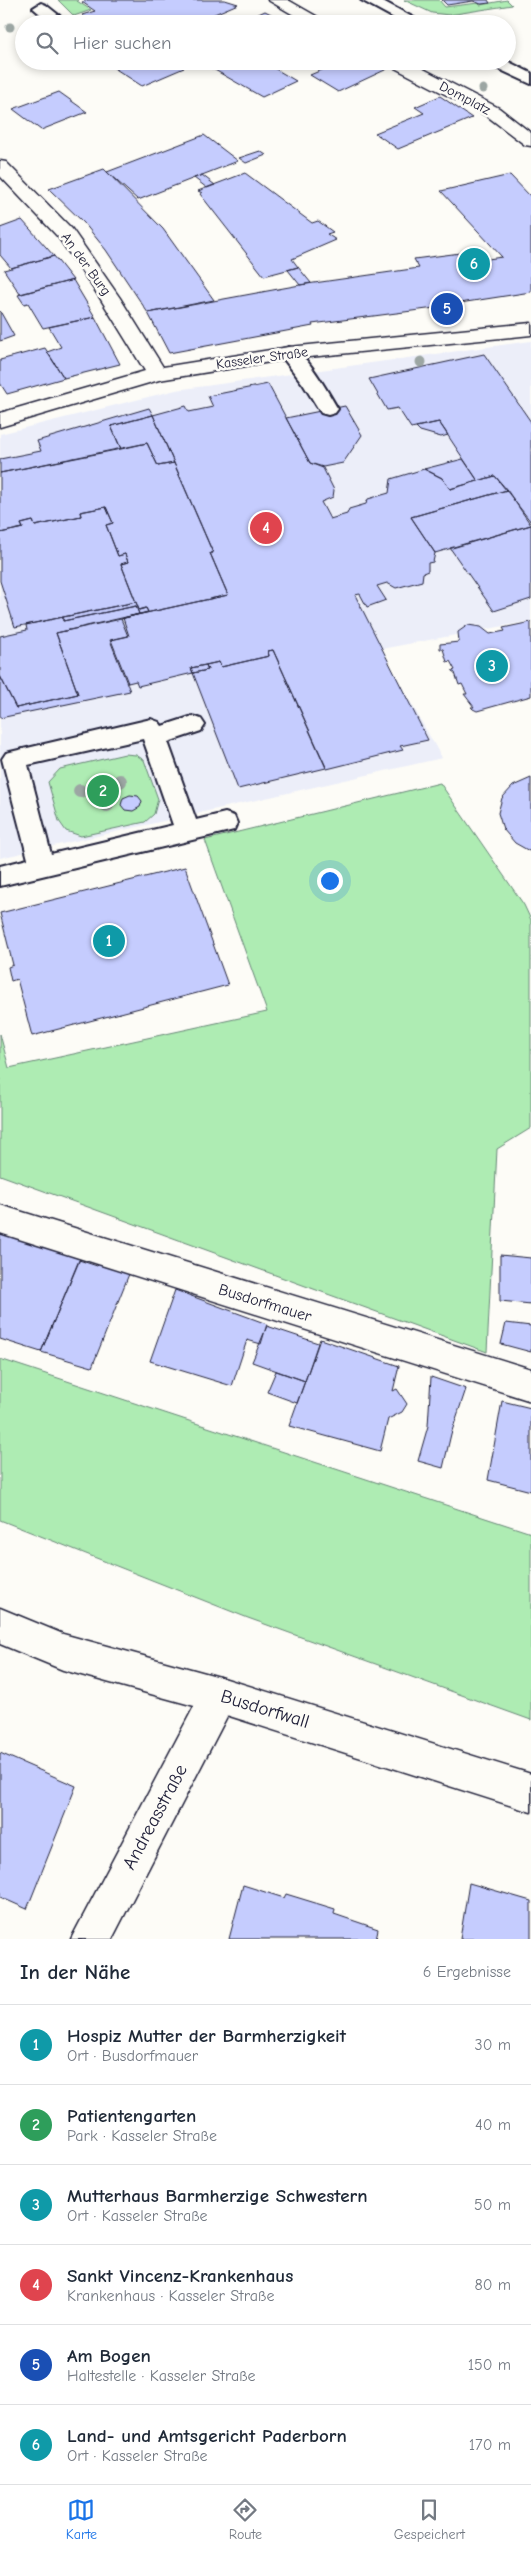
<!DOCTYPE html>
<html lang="de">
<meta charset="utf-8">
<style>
:root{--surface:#fff;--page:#f6f6f7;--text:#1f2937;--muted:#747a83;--line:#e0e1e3;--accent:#1a73e8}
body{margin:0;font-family:"Comic Neue",sans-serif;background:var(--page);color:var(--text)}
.you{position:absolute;left:329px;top:880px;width:18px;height:18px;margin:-12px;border:4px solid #fff;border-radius:50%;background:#1a73e8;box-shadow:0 0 0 8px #1a73e833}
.badge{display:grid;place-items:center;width:32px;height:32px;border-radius:50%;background:var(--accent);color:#fff;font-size:16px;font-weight:700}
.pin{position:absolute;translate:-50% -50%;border:2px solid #fff;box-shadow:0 1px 5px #0006}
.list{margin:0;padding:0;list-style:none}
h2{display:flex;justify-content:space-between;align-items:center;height:65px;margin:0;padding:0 20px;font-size:21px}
h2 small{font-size:16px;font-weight:400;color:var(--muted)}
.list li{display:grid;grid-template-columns:32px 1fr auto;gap:15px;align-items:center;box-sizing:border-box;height:80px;padding:0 20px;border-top:1px solid var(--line)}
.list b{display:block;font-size:19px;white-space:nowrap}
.list p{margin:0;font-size:16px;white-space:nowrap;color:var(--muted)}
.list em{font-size:16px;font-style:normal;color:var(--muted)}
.icon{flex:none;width:28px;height:28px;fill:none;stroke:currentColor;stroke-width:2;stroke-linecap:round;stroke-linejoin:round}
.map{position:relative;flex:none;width:531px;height:1939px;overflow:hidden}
.search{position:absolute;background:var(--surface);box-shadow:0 2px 8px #0003;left:15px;right:15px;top:15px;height:55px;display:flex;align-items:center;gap:12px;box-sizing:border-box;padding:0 18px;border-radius:28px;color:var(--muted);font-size:19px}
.sheet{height:545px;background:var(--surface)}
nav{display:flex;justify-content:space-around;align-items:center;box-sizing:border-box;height:70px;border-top:1px solid var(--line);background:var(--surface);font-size:14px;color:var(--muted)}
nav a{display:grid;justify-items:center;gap:2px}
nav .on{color:var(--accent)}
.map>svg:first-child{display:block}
.built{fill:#eceef9}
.green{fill:#aeecb3;stroke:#688777}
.building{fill:#c5ccfe;stroke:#22223b}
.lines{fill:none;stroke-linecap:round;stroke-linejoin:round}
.service-casing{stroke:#22223b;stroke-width:4}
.minor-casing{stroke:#22223b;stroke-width:3}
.secondary-casing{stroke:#22223b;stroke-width:3}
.service{fill:#fdfcf7;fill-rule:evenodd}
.minor{fill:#fdfcf7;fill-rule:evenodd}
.secondary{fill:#fdfcf7;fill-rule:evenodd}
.tree{fill:#9ca6a3}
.labels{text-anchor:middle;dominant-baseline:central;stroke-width:5;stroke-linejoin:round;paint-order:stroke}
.far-street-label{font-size:14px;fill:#22223b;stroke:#fdfcf7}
.street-label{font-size:16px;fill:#22223b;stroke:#fdfcf7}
.near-street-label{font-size:19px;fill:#22223b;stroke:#fdfcf7}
</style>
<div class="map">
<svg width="531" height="1939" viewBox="0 0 531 1939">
<rect width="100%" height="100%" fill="#fdfcf7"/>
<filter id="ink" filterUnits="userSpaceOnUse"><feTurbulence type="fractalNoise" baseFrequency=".02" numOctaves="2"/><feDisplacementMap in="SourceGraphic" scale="10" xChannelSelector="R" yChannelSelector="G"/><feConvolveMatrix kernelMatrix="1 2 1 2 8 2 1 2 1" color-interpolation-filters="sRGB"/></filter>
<g filter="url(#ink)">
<path class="built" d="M 531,341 L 531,621 L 381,649 L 442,758 L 0,858 L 0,434 L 176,390 Z"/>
<path class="green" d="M 58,0 L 79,0 L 77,1 L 91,10 L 74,16 Z
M 404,0 L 439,0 L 445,7 L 478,3 L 480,5 L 507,0 L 512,5 L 449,15 L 432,13 Z
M 125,754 L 136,755 L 144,760 L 158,799 L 154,814 L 145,822 L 81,836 L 66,831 L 59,821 L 48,782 L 60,769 Z
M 440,783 L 524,905 L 531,920 L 531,1128 L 497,1149 L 487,1352 L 0,1175 L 0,1034 L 9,1068 L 267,1012 L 205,840 Z
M 0,1359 L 531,1533 L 531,1720 L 248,1618 L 0,1520 Z"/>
<path class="building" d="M 88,0 L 225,0 L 238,4 L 191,24 L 94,24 L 82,15 L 95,11 L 82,2 Z
M 442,0 L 488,0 L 490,3 L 481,4 L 473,1 L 447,5 Z
M 265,11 L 291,24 L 237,24 Z
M 123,61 L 172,61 L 184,68 L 142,86 L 111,66 Z
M 214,61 L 262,61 L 296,81 L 262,97 L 206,65 Z
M 342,61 L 373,61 L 387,69 L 338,92 L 310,75 L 329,67 L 327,66 Z
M 59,92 L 87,112 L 41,130 L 13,109 Z
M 440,96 L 472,118 L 398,149 L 375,133 L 424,113 L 415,107 Z
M 204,135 L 238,161 L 138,200 L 107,172 Z
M 260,151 L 266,155 L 246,163 L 239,158 Z
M 104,169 L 163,229 L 214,300 L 148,313 L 106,250 L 84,223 L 49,189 Z
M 245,173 L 312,223 L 318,221 L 333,232 L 327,234 L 336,240 L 292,259 L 298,267 L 264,276 L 200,194 L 202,193 L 198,191 Z
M 202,175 L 215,185 L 207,188 L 194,178 Z
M 510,175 L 531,197 L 531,292 L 434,307 L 435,308 L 312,324 L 313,326 L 169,353 L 148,313 L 300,285 L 419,268 L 414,259 L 476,251 L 481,260 L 502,257 L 441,191 Z
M 22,220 L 54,256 L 11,268 L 0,255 L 0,228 Z
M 54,256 L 73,280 L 20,294 L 4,270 Z
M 298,267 L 311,283 L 300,285 L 288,270 Z
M 73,280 L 95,317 L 43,328 L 28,303 L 24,304 L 18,295 Z
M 0,311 L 14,336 L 0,341 Z
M 95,317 L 120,364 L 64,378 L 47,352 L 61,347 L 49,327 Z
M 45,348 L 64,378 L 7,394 L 0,383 L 0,360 Z
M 484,354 L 531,422 L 531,522 L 495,476 L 478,481 L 439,422 L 411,428 L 398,408 L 387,410 L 369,379 Z
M 268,384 L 310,463 L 323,468 L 334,490 L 333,497 L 321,502 L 330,519 L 347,514 L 349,509 L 366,504 L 368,499 L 389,493 L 391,479 L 424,469 L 442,478 L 450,489 L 495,476 L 507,490 L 411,517 L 435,553 L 433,562 L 428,563 L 428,571 L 423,573 L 422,581 L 396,588 L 387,583 L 377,586 L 386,600 L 367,607 L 360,594 L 355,595 L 428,740 L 400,746 L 403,750 L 327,769 L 273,650 L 268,651 L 269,656 L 221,667 L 219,662 L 191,668 L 193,673 L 138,686 L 136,681 L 128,683 L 111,640 L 129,636 L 123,618 L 228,595 L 210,553 L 213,553 L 153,415 L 186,406 L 189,412 L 213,407 L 208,396 Z
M 345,406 L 362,435 L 343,463 L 323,467 L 310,463 L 286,418 Z
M 149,408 L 153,415 L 111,426 L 121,449 L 0,473 L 0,459 L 41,451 L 37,441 Z
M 153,415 L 174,463 L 158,466 L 147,443 L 121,449 L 111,426 Z
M 439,422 L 448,435 L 441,437 L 420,431 L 416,427 Z
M 147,443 L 158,466 L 174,463 L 213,553 L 210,553 L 228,595 L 123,618 L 148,612 L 146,608 L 139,610 L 121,564 L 128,562 L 125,554 L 118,556 L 106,525 L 113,523 L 106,507 L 80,512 L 81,516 L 35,526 L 33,521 L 21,524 L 23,528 L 0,533 L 0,473 Z
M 463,459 L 478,481 L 450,489 L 442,478 L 424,469 Z
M 507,490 L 531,525 L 435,553 L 411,517 Z
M 106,507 L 113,523 L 106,525 L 118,556 L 125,554 L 128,562 L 121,564 L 136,602 L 15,627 L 0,581 L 0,533 L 23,528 L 21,524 L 33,521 L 35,526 L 81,516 L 80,512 Z
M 531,525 L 531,599 L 494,611 L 450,548 Z
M 136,602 L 139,610 L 146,608 L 148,612 L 121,619 L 139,614 L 136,606 L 63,621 L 63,617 Z
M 136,606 L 139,614 L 56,633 L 78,694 L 16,708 L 0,676 L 0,636 L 27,630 L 26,625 L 63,617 L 63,621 Z
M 121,619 L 128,636 L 110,640 L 130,691 L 0,718 L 0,676 L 16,708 L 78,694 L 56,633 Z
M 531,622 L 531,696 L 477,711 L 473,709 L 471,707 L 474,707 L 464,694 L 467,694 L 462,684 L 459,685 L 455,673 L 452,671 L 455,670 L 450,661 L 447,662 L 443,649 L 440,649 L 440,644 L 459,642 L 458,632 L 468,625 L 481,627 L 490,634 L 505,631 L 503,628 Z
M 273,650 L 326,768 L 238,789 L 193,673 L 208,670 L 206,665 L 219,662 L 221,667 L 269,656 L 268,651 Z
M 206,665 L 208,670 L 193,673 L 191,668 Z
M 531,778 L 531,852 L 515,843 L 503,829 L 498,813 L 502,798 L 513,786 Z
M 130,795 L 138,796 L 142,801 L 140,807 L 133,811 L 125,810 L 121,805 L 123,798 Z
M 185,867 L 228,985 L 32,1036 L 17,979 L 11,981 L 8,967 L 13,965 L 0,913 Z
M 0,1230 L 80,1259 L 41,1352 L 0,1339 Z
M 500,1255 L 531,1258 L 531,1304 L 500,1301 Z
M 79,1260 L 97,1266 L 99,1264 L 129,1274 L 92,1367 L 41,1352 Z
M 175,1290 L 267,1324 L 261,1344 L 247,1340 L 232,1386 L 150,1361 Z
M 506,1323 L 531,1326 L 531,1352 L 501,1344 Z
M 267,1326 L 318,1343 L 305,1381 L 252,1362 Z
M 320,1339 L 399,1366 L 393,1391 L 397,1389 L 407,1404 L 402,1412 L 388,1419 L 380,1451 L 289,1426 Z
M 276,1371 L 305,1381 L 297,1403 L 267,1392 Z
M 431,1377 L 466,1389 L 451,1434 L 443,1468 L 418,1461 L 428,1426 Z
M 502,1401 L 531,1408 L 531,1491 L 488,1480 Z
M 0,1753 L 76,1786 L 27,1909 L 0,1897 Z
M 469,1883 L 531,1901 L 531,1939 L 460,1939 Z
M 243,1885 L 284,1898 L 286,1894 L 335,1909 L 334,1914 L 378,1929 L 376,1939 L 229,1939 Z"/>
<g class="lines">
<defs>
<path id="service" d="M 361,0 L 381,0 L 425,24 L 405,24 Z
M 41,3 L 46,5 L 70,24 L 52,24 L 33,8 Z
M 486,61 L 507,61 L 531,73 L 531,84 L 488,64 Z
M 289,347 C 307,352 328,393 338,409 L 335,413 L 328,415 L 321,413 L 303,384 L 279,353 L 282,349 Z
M 193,716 L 201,719 L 205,725 L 201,731 L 168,742 L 196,820 L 225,813 L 234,816 L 237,823 L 234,830 L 0,886 L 0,866 L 28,859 L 2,759 L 6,753 L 151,719 L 159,722 L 162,726 ZM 143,739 L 173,825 L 51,854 L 28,765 Z"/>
<path id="minor" d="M 268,0 L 288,0 L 330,24 L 309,24 Z
M 387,61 L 408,61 L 499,108 L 531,133 L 531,146 L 525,145 L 487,116 L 389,65 Z
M 0,161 L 6,162 L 72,229 L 120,298 L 163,367 L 289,347 L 531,323 L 531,335 L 289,359 L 159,380 L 0,427 L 0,413 L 145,371 L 100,298 L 58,237 L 0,176 Z
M 0,1205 L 531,1369 L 531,1401 L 0,1233 Z
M 220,1677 L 233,1682 L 238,1695 L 112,1939 L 71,1939 L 207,1682 Z"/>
<path id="secondary" d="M 0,1608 L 63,1634 L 220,1677 L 531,1774 L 531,1812 L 220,1713 L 63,1670 L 0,1644 Z"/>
</defs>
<use href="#service" class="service-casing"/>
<use href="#minor" class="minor-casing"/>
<use href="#secondary" class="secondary-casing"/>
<use href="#service" class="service"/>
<use href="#minor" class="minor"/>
<use href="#secondary" class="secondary"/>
</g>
<g class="tree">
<circle cx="10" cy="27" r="4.5"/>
<circle cx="483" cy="89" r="4.5"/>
<circle cx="421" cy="362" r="5.5"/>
<circle cx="120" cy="781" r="7"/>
<circle cx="80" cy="791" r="7"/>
<circle cx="107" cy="805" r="7"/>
</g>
</g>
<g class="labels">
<g class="far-street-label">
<text transform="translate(465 98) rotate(28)">Domplatz</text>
<text transform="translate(86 264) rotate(54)">An der Burg</text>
<text transform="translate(262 358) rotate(-8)">Kasseler Straße</text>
</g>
<g class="street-label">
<text transform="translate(265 1303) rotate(17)">Busdorfmauer</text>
</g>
<g class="near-street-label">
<text transform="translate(265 1709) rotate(17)">Busdorfwall</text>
<text transform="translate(155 1817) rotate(-62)">Andreasstraße</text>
</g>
</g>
</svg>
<div class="you"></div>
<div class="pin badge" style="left:109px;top:941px;background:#0f9aa8">1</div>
<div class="pin badge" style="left:103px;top:791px;background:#2e9e5b">2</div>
<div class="pin badge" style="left:492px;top:666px;background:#0f9aa8">3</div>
<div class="pin badge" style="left:266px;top:528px;background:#e0444e">4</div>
<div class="pin badge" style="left:447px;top:309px;background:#1a4fb4">5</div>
<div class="pin badge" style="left:474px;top:264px;background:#0f9aa8">6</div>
<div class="search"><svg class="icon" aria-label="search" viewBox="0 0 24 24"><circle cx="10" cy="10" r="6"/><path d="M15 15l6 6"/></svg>Hier suchen</div>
</div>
<section class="sheet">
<h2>In der Nähe<small>6 Ergebnisse</small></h2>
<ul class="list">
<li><span class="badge" style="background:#0f9aa8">1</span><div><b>Hospiz Mutter der Barmherzigkeit</b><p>Ort · Busdorfmauer</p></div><em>30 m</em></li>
<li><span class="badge" style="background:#2e9e5b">2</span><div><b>Patientengarten</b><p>Park · Kasseler Straße</p></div><em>40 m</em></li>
<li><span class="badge" style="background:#0f9aa8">3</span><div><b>Mutterhaus Barmherzige Schwestern</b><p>Ort · Kasseler Straße</p></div><em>50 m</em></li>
<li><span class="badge" style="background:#e0444e">4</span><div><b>Sankt Vincenz-Krankenhaus</b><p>Krankenhaus · Kasseler Straße</p></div><em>80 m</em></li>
<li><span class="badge" style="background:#1a4fb4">5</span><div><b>Am Bogen</b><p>Haltestelle · Kasseler Straße</p></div><em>150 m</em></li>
<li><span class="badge" style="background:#0f9aa8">6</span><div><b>Land- und Amtsgericht Paderborn</b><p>Ort · Kasseler Straße</p></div><em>170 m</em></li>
</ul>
</section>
<nav>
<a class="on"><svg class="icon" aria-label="map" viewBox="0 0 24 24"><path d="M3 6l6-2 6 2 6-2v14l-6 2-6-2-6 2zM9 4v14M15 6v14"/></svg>Karte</a>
<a><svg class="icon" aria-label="directions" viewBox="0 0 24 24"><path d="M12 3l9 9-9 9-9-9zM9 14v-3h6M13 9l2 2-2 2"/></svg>Route</a>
<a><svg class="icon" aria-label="saved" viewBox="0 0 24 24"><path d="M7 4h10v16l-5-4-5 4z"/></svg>Gespeichert</a>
</nav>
